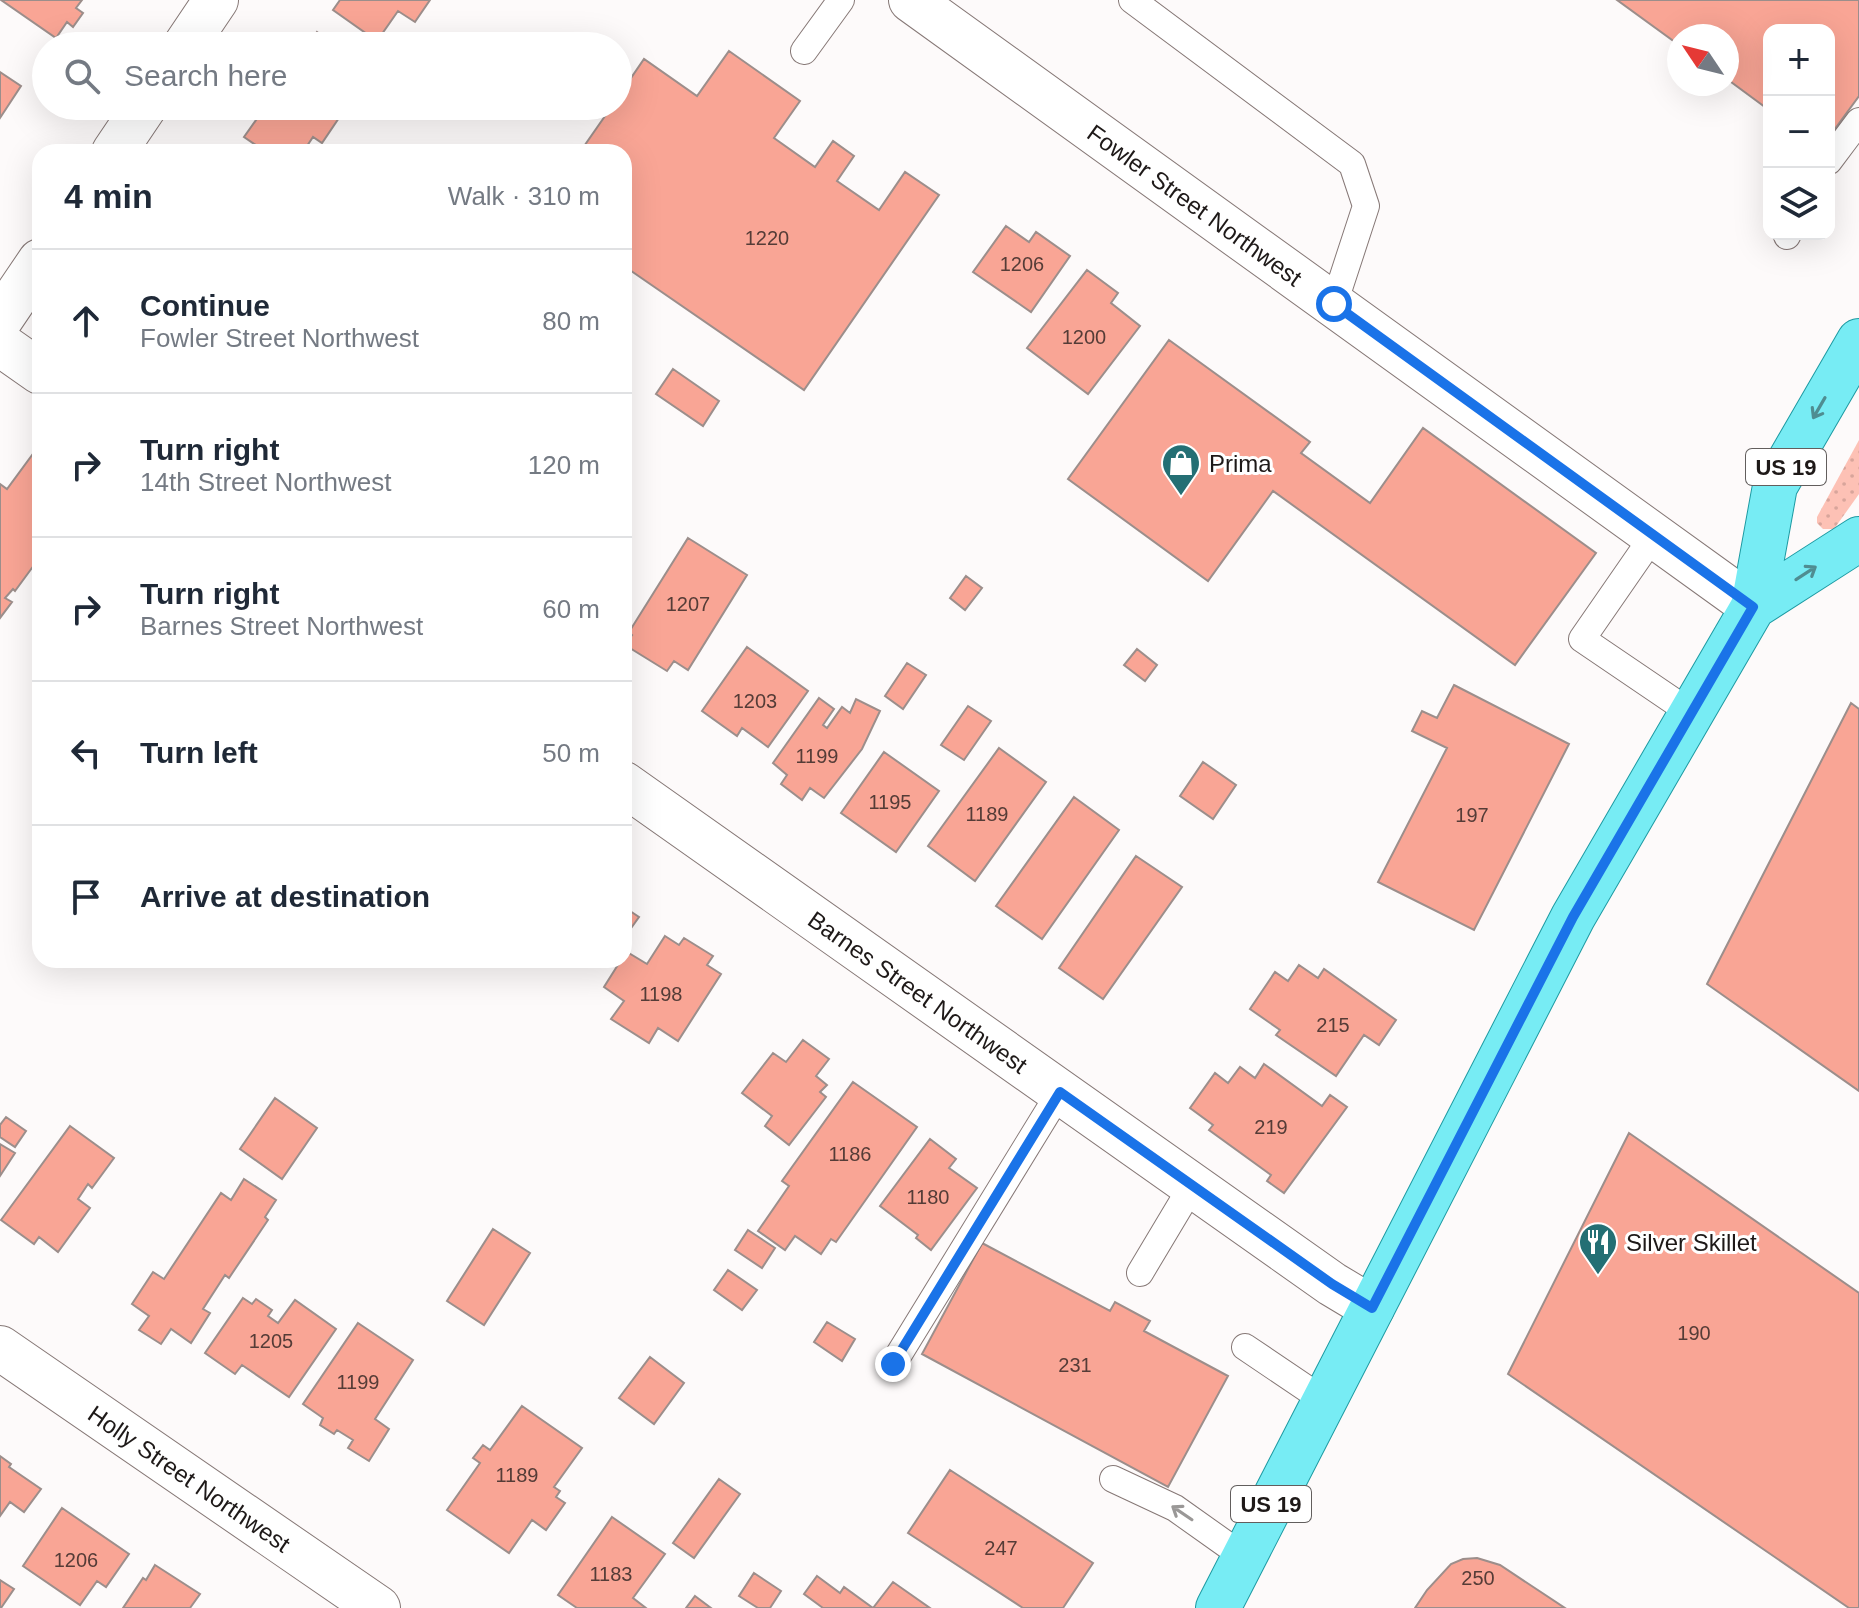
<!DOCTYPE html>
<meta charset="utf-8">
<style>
:root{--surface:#fff;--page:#f6f6f7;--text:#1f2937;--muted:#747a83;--line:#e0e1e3}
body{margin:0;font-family:Helvetica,sans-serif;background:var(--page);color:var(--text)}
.controls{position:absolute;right:24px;top:24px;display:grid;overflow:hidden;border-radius:16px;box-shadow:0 8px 32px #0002}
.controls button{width:72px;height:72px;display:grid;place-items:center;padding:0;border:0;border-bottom:2px solid var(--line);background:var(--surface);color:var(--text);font:40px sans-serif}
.compass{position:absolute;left:1667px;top:24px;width:72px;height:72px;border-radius:50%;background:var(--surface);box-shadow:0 8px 32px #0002;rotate:305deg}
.stop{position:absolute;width:24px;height:24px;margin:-18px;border:6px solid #1a73e8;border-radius:50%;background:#fff}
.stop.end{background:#1a73e8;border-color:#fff;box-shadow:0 2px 8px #0008}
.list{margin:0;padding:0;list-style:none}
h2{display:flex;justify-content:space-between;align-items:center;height:104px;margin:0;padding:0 32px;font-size:34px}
h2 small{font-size:26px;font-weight:400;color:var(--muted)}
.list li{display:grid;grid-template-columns:52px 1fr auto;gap:24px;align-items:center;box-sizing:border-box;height:144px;padding:0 32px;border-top:2px solid var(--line)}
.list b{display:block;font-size:30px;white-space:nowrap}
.list p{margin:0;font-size:26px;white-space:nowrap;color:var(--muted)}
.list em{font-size:26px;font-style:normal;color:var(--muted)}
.icon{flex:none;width:44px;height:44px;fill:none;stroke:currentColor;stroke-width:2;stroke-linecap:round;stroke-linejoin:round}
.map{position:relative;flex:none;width:1859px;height:1608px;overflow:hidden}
.search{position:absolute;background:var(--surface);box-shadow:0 8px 32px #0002;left:32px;top:32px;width:600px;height:88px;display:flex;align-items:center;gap:20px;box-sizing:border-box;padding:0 28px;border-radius:44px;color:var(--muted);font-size:30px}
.panel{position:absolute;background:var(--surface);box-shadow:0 8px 32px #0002;left:32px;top:144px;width:600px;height:824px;border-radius:24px}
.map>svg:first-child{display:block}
.grass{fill:url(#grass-dots)}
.building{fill:#f9a595;stroke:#9c8e8b;stroke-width:2}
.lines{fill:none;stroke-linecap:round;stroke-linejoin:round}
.lane-casing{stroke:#867876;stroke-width:28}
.street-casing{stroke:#867876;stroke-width:46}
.primary-casing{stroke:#1d9aa2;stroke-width:46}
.lane{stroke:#fff;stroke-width:26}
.street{stroke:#fff;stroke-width:44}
.primary{stroke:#77ecf4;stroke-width:44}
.oneway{stroke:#4f8d91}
.oneway2{stroke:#9a9897}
.route{stroke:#1a73e8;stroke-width:10}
.labels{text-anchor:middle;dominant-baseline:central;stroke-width:6;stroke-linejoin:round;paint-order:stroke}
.number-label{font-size:20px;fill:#553c37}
.shield{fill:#fff;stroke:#625e5d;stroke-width:2}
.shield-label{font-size:22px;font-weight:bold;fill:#1e1918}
.street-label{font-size:24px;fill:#1e1918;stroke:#fff}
.poi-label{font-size:24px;fill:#1e1918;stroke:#fff;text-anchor:start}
</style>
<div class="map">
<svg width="1859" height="1608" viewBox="0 0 1859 1608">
<defs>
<pattern id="grass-dots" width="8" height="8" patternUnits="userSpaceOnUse" patternTransform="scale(2)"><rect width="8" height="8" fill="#fdc1b5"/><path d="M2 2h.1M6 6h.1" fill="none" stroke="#d8a59b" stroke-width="1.8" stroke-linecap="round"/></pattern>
</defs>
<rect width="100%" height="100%" fill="#fdfafa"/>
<path class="grass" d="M 1859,440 L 1859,494 L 1834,529 L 1823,529 L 1817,523 L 1817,517 Z"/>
<path class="building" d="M 1,0 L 82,0 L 76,8 L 83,13 L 73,27 L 67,22 L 56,38 Z
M 340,0 L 430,0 L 415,22 L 398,11 L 377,41 L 333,10 Z
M 1617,0 L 1859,0 L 1859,96 L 1829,137 L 1829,30 L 1769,30 L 1769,110 L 1727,79 L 1727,36 L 1679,36 L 1679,45 Z
M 317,32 L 337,46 L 307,46 Z
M 729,51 L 800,101 L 774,138 L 815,167 L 833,141 L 854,156 L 837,181 L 879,210 L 905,172 L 939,195 L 804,390 L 624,266 L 624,152 L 580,152 L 612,106 L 618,106 L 618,97 L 644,59 L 697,96 Z
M 0,72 L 21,86 L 0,118 Z
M 266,106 L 347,106 L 322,143 L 313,137 L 303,152 L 266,152 L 244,137 Z
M 1006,226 L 1029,242 L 1036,232 L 1070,256 L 1031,312 L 973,272 Z
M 1087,270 L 1118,293 L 1111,303 L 1140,326 L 1088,394 L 1027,348 Z
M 1169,340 L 1310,442 L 1301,453 L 1370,503 L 1423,428 L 1596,553 L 1515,665 L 1273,491 L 1208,581 L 1068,479 Z
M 673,369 L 719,401 L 703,426 L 656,394 Z
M 38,447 L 40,557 L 15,591 L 13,589 L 5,598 L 12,602 L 0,618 L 0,484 L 7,489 Z
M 688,538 L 747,575 L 688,670 L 674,661 L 667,671 L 625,645 L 632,635 L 629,632 Z
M 966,576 L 982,588 L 965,610 L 950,598 Z
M 747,647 L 808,691 L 768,747 L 742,728 L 737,736 L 702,711 Z
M 1137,649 L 1157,665 L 1145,681 L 1124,665 Z
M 907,663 L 926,675 L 903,709 L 885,696 Z
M 1454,685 L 1569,744 L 1474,930 L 1378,882 L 1447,748 L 1412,731 L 1422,711 L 1437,718 Z
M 819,698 L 834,709 L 823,725 L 827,728 L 842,707 L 850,713 L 856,699 L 880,711 L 862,749 L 824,798 L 810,788 L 802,800 L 781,784 L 787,775 L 773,763 Z
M 1851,703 L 1859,709 L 1859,1091 L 1707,984 Z
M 968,706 L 991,721 L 964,760 L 941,745 Z
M 999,748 L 1046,782 L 975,881 L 928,846 Z
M 884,752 L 939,791 L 896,852 L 841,813 Z
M 1203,762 L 1236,785 L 1213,819 L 1180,796 Z
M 1074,797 L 1119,830 L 1042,939 L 996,906 Z
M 1136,856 L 1182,887 L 1103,999 L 1059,968 Z
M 624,907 L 639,917 L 624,938 Z
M 665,936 L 679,945 L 684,938 L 713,956 L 707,965 L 721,974 L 678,1041 L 658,1028 L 649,1043 L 611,1019 L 624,1001 L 604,987 L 621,960 L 624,960 L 627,952 L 647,964 Z
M 1299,965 L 1318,978 L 1324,969 L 1396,1020 L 1379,1045 L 1364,1035 L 1336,1076 L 1276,1035 L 1280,1030 L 1250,1009 L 1275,972 L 1288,981 Z
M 803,1040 L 829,1059 L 816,1076 L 827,1085 L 820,1092 L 826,1097 L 789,1145 L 765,1126 L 772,1116 L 742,1093 L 773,1053 L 786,1062 Z
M 1264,1064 L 1322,1106 L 1330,1095 L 1347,1107 L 1284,1193 L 1267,1181 L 1271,1175 L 1209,1130 L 1213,1125 L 1190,1108 L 1215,1073 L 1228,1083 L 1240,1067 L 1255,1078 Z
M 853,1082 L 917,1127 L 836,1242 L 831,1239 L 821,1254 L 795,1236 L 785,1250 L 758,1231 L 789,1186 L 782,1181 Z
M 275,1098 L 317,1128 L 282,1179 L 240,1149 Z
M 6,1117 L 26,1131 L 15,1147 L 0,1137 L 0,1125 Z
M 70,1126 L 114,1158 L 92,1188 L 88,1184 L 78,1199 L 90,1208 L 58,1252 L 39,1237 L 34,1244 L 1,1220 Z
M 1629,1133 L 1859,1293 L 1859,1608 L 1849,1608 L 1508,1374 Z
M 930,1139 L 956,1159 L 949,1168 L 977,1188 L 931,1250 L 916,1238 L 918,1235 L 880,1206 Z
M 0,1144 L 15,1153 L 0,1176 Z
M 244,1179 L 276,1200 L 265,1217 L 268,1220 L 229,1278 L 225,1275 L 203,1309 L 210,1313 L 191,1343 L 171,1329 L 161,1344 L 139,1330 L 149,1316 L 132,1304 L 153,1272 L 164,1279 L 221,1193 L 231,1200 Z
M 493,1229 L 530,1253 L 484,1325 L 447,1301 Z
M 748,1230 L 775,1248 L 762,1268 L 735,1250 Z
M 982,1243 L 1110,1311 L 1115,1302 L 1150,1321 L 1144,1331 L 1228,1376 L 1168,1487 L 922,1354 Z
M 728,1270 L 757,1290 L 742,1310 L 714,1290 Z
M 243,1298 L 252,1304 L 256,1299 L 272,1310 L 268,1316 L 278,1323 L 295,1300 L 336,1329 L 289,1397 L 242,1365 L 235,1374 L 205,1353 Z
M 827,1322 L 855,1339 L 842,1361 L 814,1342 Z
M 358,1323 L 413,1360 L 375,1419 L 389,1429 L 369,1461 L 348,1448 L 353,1440 L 337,1430 L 334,1434 L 320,1425 L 323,1418 L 303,1404 Z
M 650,1357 L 684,1383 L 654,1424 L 619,1398 Z
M 522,1406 L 582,1448 L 554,1487 L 560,1491 L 556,1497 L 565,1503 L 546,1530 L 532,1520 L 509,1553 L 447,1510 L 480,1463 L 473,1458 L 483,1445 L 490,1450 Z
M 0,1456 L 11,1464 L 9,1467 L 41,1489 L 24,1512 L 10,1502 L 0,1516 Z
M 950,1470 L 1093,1563 L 1063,1608 L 1023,1608 L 908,1533 Z
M 719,1479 L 740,1494 L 694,1558 L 673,1543 Z
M 62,1508 L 129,1554 L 106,1587 L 97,1581 L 80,1605 L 23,1566 Z
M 612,1517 L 665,1554 L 633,1598 L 646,1608 L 577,1608 L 558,1595 Z
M 1477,1558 L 1500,1565 L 1565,1608 L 1415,1608 L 1427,1590 L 1451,1564 L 1463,1559 Z
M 155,1565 L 200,1594 L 190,1608 L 123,1608 L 143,1578 L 146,1580 Z
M 754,1573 L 781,1591 L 770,1608 L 758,1608 L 739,1596 Z
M 817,1576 L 840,1593 L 844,1587 L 873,1608 L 893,1582 L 930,1608 L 823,1608 L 804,1594 Z
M 0,1580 L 14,1589 L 1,1608 L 0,1608 Z
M 695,1596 L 711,1608 L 686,1608 Z"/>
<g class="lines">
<defs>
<path id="lane" d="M 1132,0 L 1352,164 L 1366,206 L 1334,304
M 804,51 L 841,0
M 1829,161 L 1859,121
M 1787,236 L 1788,234
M 1654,535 L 1582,639 L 1691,713
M 1140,1273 L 1192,1186
M 1245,1347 L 1325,1401
M 893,1364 L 1060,1092
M 1113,1479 L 1175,1508 L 1244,1557"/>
<g id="street">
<path id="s1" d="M 911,0 L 1753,607"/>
<path d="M 185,46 L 216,0"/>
<path d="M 114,152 L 145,106"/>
<path d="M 0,320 L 40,261"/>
<path d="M 0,344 L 40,372"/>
<path id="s2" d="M 624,784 L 1332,1284 L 1372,1308"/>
<path id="s3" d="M 0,1348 L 378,1608"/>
</g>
<path id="primary" d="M 1753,607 L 1859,539
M 1218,1608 L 1573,917 L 1753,607 L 1775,486 L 1859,341"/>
</defs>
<use href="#lane" class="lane-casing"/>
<use href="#street" class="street-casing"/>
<use href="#primary" class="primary-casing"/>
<use href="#lane" class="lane"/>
<use href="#street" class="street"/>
<use href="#primary" class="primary"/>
</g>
<defs><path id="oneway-shaft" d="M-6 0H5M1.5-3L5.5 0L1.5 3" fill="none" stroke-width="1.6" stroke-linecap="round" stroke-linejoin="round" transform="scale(2)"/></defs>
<g class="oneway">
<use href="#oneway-shaft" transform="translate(1819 408) rotate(120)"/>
<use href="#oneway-shaft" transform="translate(1806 573) rotate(-33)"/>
</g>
<use class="oneway2" href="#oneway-shaft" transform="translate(1182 1513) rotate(-146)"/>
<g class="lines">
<path class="route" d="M 893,1364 L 1060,1092 L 1332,1284 L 1372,1308 L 1573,917 L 1753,607 L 1334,304"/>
</g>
<defs>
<symbol id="shop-pin" viewBox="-11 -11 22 30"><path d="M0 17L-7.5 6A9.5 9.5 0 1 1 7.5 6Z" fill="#246f74" stroke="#fff"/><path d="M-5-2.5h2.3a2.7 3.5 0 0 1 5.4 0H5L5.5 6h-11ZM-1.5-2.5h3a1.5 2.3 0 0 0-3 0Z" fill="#fff"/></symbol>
<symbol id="restaurant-pin" viewBox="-11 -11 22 30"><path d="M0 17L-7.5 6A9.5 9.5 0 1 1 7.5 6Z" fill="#246f74" stroke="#fff"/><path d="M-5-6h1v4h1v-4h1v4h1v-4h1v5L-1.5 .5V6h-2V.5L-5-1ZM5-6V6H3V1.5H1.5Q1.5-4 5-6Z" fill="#fff"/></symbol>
</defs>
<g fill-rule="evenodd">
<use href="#shop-pin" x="1159" y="441" width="44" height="60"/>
<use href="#restaurant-pin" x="1576" y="1220" width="44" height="60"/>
</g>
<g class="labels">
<g class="number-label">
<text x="767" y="238">1220</text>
<text x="1022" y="264">1206</text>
<text x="1084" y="337">1200</text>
<text x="688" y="604">1207</text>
<text x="755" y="701">1203</text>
<text x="817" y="756">1199</text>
<text x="890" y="802">1195</text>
<text x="987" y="814">1189</text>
<text x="1472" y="815">197</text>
<text x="661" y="994">1198</text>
<text x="1333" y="1025">215</text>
<text x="1271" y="1127">219</text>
<text x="850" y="1154">1186</text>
<text x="928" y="1197">1180</text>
<text x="1694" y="1333">190</text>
<text x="271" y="1341">1205</text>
<text x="1075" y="1365">231</text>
<text x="358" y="1382">1199</text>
<text x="517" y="1475">1189</text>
<text x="1001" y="1548">247</text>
<text x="76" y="1560">1206</text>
<text x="611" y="1574">1183</text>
<text x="1478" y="1578">250</text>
</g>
<g class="shield">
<rect x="1746" y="449" width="80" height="36" rx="6"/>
<rect x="1231" y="1486" width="80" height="36" rx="6"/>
</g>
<g class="shield-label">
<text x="1786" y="467">US 19</text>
<text x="1271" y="1504">US 19</text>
</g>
<g class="street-label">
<text stroke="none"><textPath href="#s1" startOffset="350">Fowler Street Northwest</textPath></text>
<text stroke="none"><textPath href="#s2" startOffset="360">Barnes Street Northwest</textPath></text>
<text stroke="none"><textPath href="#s3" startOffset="230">Holly Street Northwest</textPath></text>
</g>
<g class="poi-label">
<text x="1209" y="463">Prima</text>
<text x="1626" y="1242">Silver Skillet</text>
</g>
</g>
</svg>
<div class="controls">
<button>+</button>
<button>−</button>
<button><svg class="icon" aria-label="layers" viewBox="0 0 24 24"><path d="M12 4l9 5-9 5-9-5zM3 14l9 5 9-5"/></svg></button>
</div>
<svg class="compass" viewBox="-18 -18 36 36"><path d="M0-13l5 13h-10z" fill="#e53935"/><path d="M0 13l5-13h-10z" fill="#747a83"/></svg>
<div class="stop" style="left:1334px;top:304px"></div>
<div class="stop end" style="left:893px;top:1364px"></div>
<div class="search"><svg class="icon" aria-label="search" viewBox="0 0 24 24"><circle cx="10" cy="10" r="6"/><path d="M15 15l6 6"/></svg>Search here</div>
<section class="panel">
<h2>4 min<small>Walk · 310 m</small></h2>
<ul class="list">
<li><svg class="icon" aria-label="ahead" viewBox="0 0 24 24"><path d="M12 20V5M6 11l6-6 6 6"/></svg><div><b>Continue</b><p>Fowler Street Northwest</p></div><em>80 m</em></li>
<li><svg class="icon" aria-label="right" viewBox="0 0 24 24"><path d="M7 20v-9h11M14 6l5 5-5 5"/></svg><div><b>Turn right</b><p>14th Street Northwest</p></div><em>120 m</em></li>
<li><svg class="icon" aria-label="right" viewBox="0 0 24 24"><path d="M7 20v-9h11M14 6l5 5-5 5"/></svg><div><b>Turn right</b><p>Barnes Street Northwest</p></div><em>60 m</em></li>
<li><svg class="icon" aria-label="left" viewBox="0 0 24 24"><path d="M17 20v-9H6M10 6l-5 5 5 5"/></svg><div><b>Turn left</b></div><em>50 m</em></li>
<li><svg class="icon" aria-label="arrive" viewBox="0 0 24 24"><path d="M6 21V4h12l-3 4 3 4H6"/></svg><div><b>Arrive at destination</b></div></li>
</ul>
</section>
</div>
